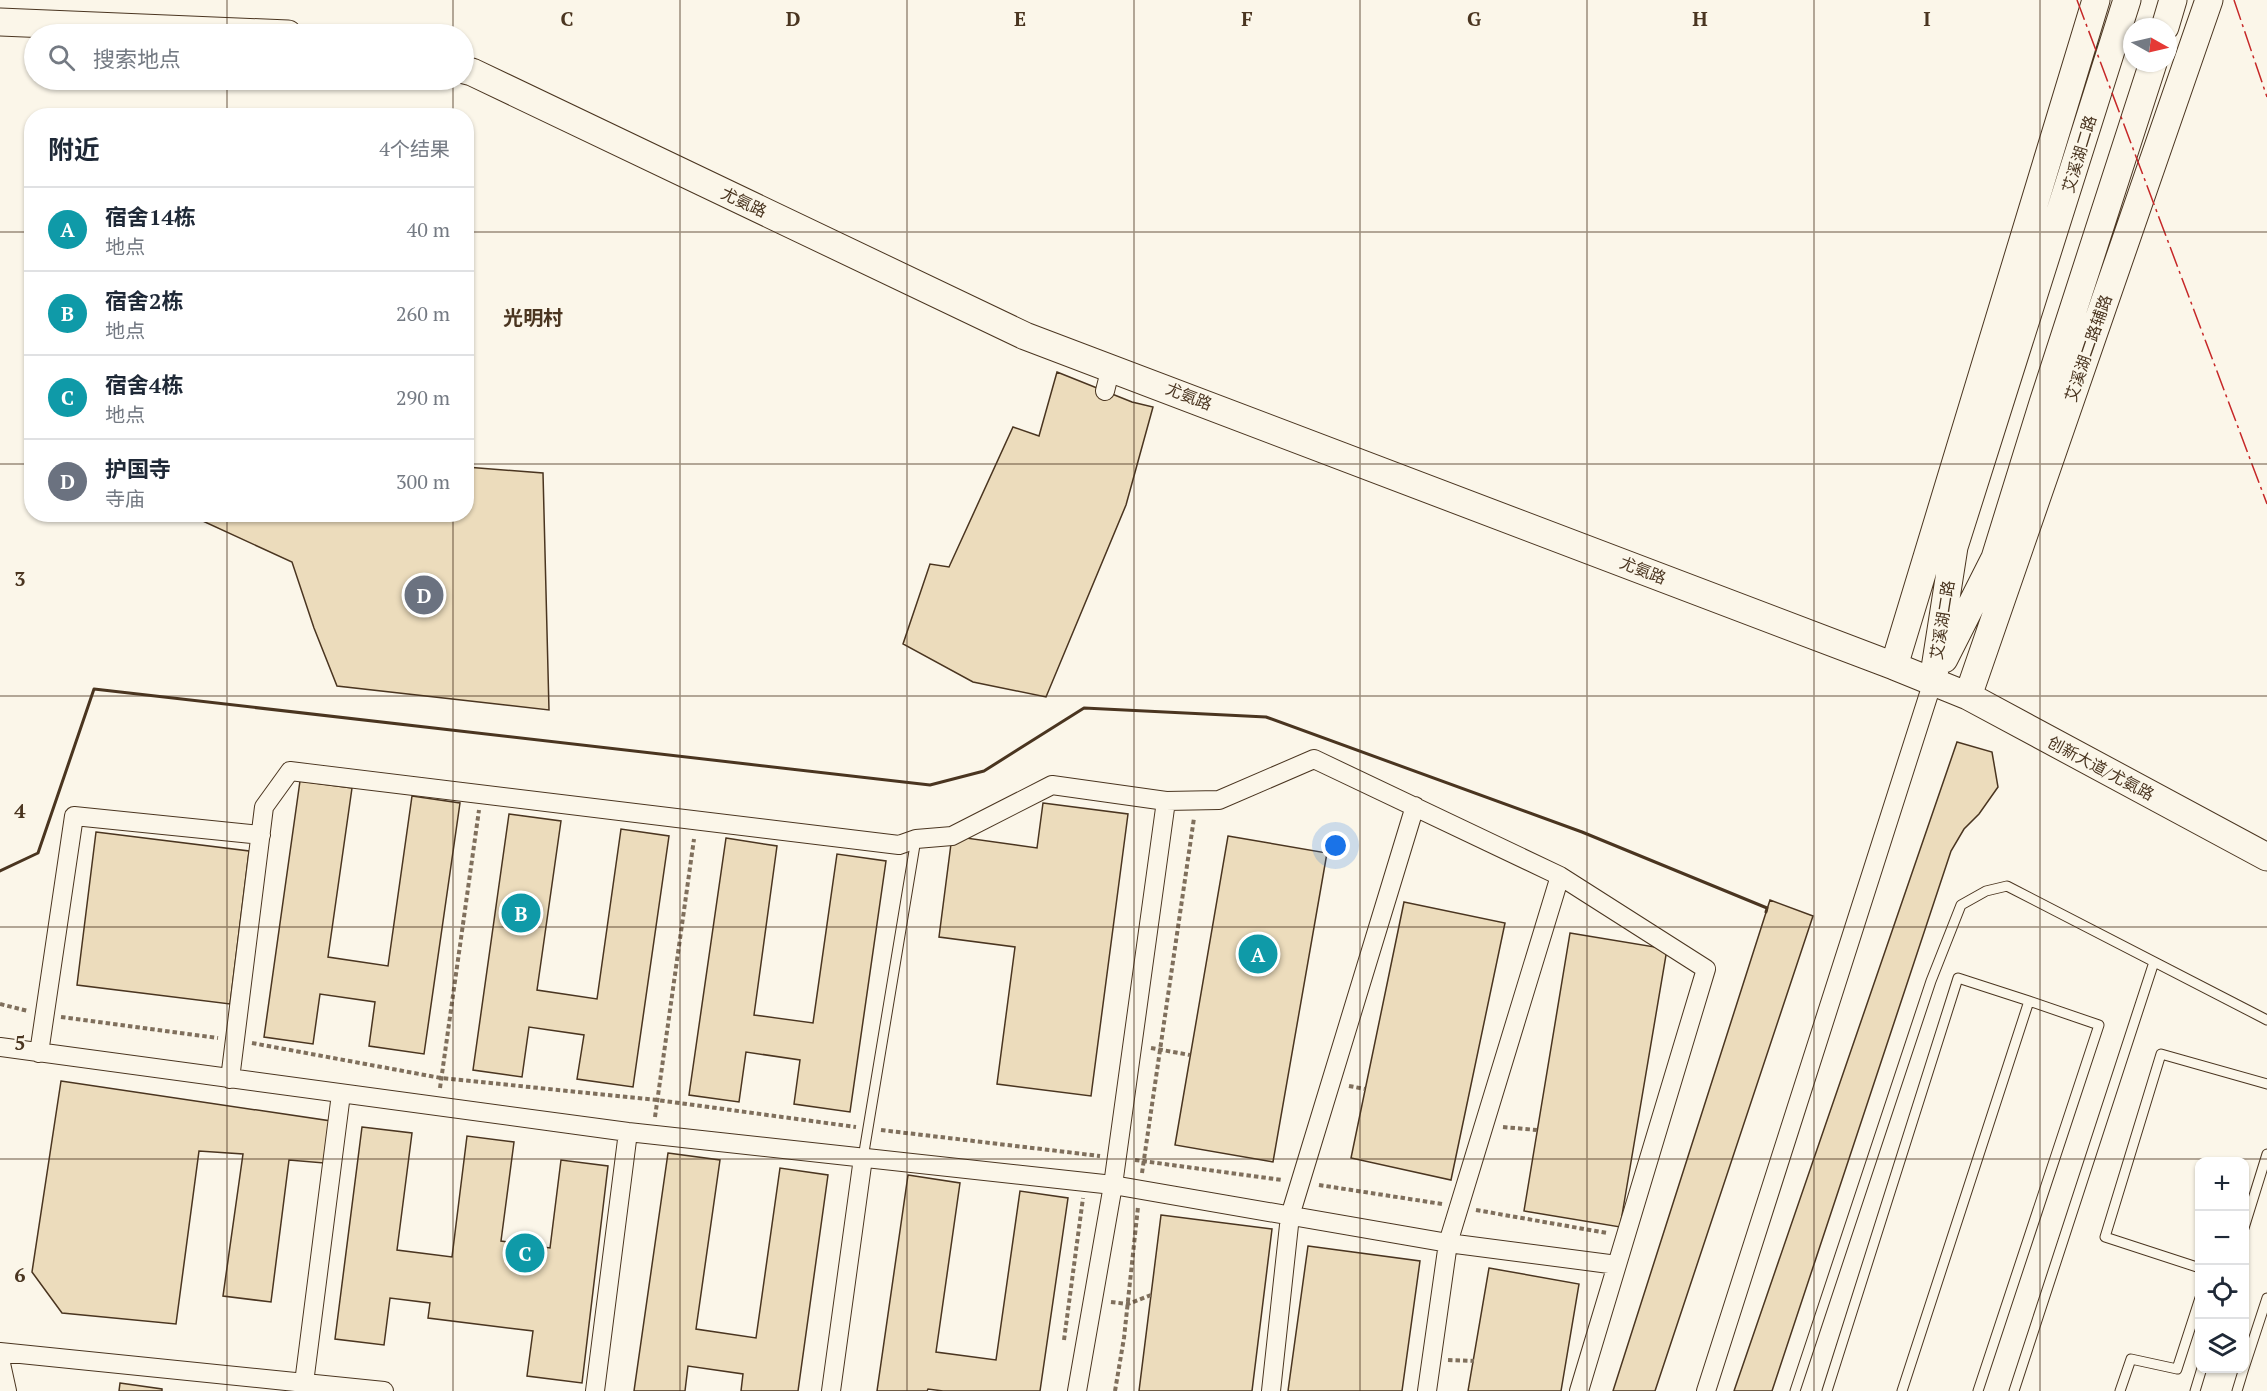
<!DOCTYPE html>
<html lang="zh">
<meta charset="utf-8">
<style>
:root{--surface:#fff;--page:#f6f6f7;--text:#1f2937;--muted:#747a83;--line:#e0e1e3;--accent:#7c3aed}
body{margin:0;font-family:"PT Serif","Noto Sans SC",serif;background:var(--page);color:var(--text)}
.controls{position:absolute;right:18px;bottom:18px;display:grid;overflow:hidden;border-radius:12px;box-shadow:0 2px 4px #0004}
.controls button{width:54px;height:54px;display:grid;place-items:center;padding:0;border:0;border-bottom:2px solid var(--line);background:var(--surface);color:var(--text);font:30px sans-serif}
.compass{position:absolute;left:2123px;top:18px;width:54px;height:54px;border-radius:50%;background:var(--surface);box-shadow:0 2px 4px #0004;rotate:98deg}
.you{position:absolute;left:1336px;top:846px;width:21px;height:21px;margin:-15px;border:4px solid #fff;border-radius:50%;background:#1a73e8;box-shadow:0 0 0 9px #1a73e833}
.badge{display:grid;place-items:center;width:39px;height:39px;border-radius:50%;background:var(--accent);color:#fff;font-size:20px;font-weight:700}
.pin{position:absolute;translate:-50% -50%;border:3px solid #fff;box-shadow:0 2px 6px #0006}
.list{margin:0;padding:0;list-style:none}
h2{display:flex;justify-content:space-between;align-items:center;height:78px;margin:0;padding:0 24px;font-size:26px}
h2 small{font-size:20px;font-weight:400;color:var(--muted)}
.list li{display:grid;grid-template-columns:39px 1fr auto;gap:18px;align-items:center;box-sizing:border-box;height:84px;padding:0 24px;border-top:2px solid var(--line)}
.list b{display:block;font-size:22px;white-space:nowrap}
.list p{margin:0;font-size:20px;white-space:nowrap;color:var(--muted)}
.list em{font-size:20px;font-style:normal;color:var(--muted)}
.icon{flex:none;width:33px;height:33px;fill:none;stroke:currentColor;stroke-width:2;stroke-linecap:round;stroke-linejoin:round}
.map{position:relative;flex:none;width:2267px;height:1391px;overflow:hidden}
.search{position:absolute;background:var(--surface);box-shadow:0 2px 4px #0004;left:24px;top:24px;width:450px;height:66px;display:flex;align-items:center;gap:15px;box-sizing:border-box;padding:0 21px;border-radius:33px;color:var(--muted);font-size:22px}
.panel{position:absolute;background:var(--surface);box-shadow:0 2px 4px #0004;left:24px;top:108px;width:450px;height:414px;border-radius:24px}
.map>svg:first-child{display:block}
.building{fill:#ecdcbc;stroke:#4a3520;stroke-width:1.5}
.lines{fill:none;stroke-linecap:round;stroke-linejoin:round}
.lane-casing{stroke:#4a3520;stroke-width:11}
.street-casing{stroke:#4a3520;stroke-width:20}
.secondary-casing{stroke:#4a3520;stroke-width:29}
.path{stroke:#7f6f5c;stroke-width:4;stroke-dasharray:4.5 3;stroke-linecap:butt}
.lane{stroke:#fbf6e9;stroke-width:9}
.street{stroke:#fbf6e9;stroke-width:18}
.secondary{stroke:#fbf6e9;stroke-width:27}
.wall{stroke:#4a3520;stroke-width:3}
.power{stroke:#c62828;stroke-width:1.5;stroke-dasharray:21 4.5 3 4.5;stroke-linecap:butt}
.grid{fill:none;stroke:#4a3520;stroke-width:1.5;stroke-opacity:0.55}
.labels{text-anchor:middle;dominant-baseline:central;stroke-width:4.5;stroke-linejoin:round;paint-order:stroke}
.street-label{font-size:16px;fill:#4a3520;stroke:#fbf6e9}
.quarter-label{font-size:20px;font-weight:bold;fill:#4a3520;stroke:#fbf6e9}
.grid-label{font-size:20px;text-anchor:middle;font-weight:bold;fill:#4a3520;stroke:#fbf6e9;stroke-width:4.5;stroke-linejoin:round;paint-order:stroke}
</style>
<div class="map">
<svg width="2267" height="1391" viewBox="0 0 2267 1391">
<rect width="100%" height="100%" fill="#fbf6e9"/>
<path class="building" d="M 1057,372 L 1132,402 L 1153,407 L 1126,505 L 1046,697 L 973,682 L 903,644 L 930,564 L 949,567 L 1013,427 L 1039,436 Z
M 466,467 L 543,473 L 549,710 L 337,686 L 314,628 L 292,562 L 194,517 L 194,514 L 466,514 Z
M 1957,742 L 1992,752 L 1998,787 L 1979,814 L 1964,829 L 1951,851 L 1772,1391 L 1734,1391 Z
M 300,781 L 352,788 L 328,957 L 388,966 L 412,796 L 460,803 L 424,1054 L 369,1046 L 375,1002 L 320,994 L 313,1044 L 264,1037 Z
M 1043,803 L 1128,814 L 1091,1096 L 997,1084 L 1015,947 L 939,937 L 952,836 L 1037,848 Z
M 509,814 L 561,821 L 537,990 L 597,999 L 621,829 L 669,836 L 633,1087 L 577,1079 L 584,1035 L 529,1027 L 522,1077 L 473,1070 Z
M 96,832 L 249,851 L 230,1004 L 77,985 Z
M 1228,836 L 1327,853 L 1273,1162 L 1175,1145 Z
M 726,838 L 777,846 L 754,1015 L 813,1023 L 837,854 L 886,861 L 850,1112 L 794,1104 L 800,1060 L 746,1052 L 739,1102 L 689,1095 Z
M 1770,900 L 1813,916 L 1655,1391 L 1613,1391 Z
M 1404,902 L 1505,923 L 1451,1180 L 1351,1158 Z
M 1570,933 L 1667,949 L 1620,1227 L 1524,1211 Z
M 61,1081 L 331,1121 L 324,1163 L 289,1160 L 271,1302 L 223,1296 L 243,1154 L 199,1151 L 176,1324 L 62,1313 L 32,1272 Z
M 362,1127 L 412,1133 L 397,1250 L 452,1257 L 467,1136 L 514,1142 L 501,1241 L 550,1248 L 561,1160 L 608,1166 L 582,1383 L 527,1376 L 533,1331 L 428,1318 L 430,1303 L 390,1298 L 384,1345 L 335,1339 Z
M 668,1153 L 720,1160 L 696,1329 L 756,1338 L 780,1168 L 828,1175 L 798,1391 L 741,1391 L 743,1374 L 688,1366 L 685,1391 L 634,1391 Z
M 908,1175 L 960,1183 L 936,1352 L 996,1360 L 1020,1191 L 1068,1198 L 1040,1391 L 943,1391 L 928,1389 L 927,1391 L 877,1391 Z
M 1161,1215 L 1272,1229 L 1252,1391 L 1139,1391 Z
M 1308,1246 L 1420,1261 L 1402,1391 L 1288,1391 Z
M 1489,1268 L 1579,1284 L 1561,1391 L 1468,1391 Z
M 120,1383 L 162,1389 L 162,1391 L 119,1391 Z"/>
<g class="lines">
<defs>
<path id="lane" d="M 863,1158 L 916,839
M 2244,1228 L 2267,1154
M 2200,1268 L 2105,1237 L 2161,1054 L 2267,1084
M 2244,1368 L 2267,1298
M 1795,1391 L 1931,981 L 1961,905 L 1986,891 L 2007,886 L 2267,1020
M 1827,1391 L 1958,978 L 2029,1001 L 1902,1391
M 1978,1391 L 2099,1025 L 2029,1001
M 2014,1391 L 2154,962
M 2120,1391 L 2131,1359 L 2177,1369 L 2200,1298
M 2195,1391 L 2202,1368
M 2237,1391 L 2244,1368"/>
<path id="street" d="M 1105,391 L 1111,367
M 1166,801 L 1113,1185 L 1448,1243 L 1617,1265
M 0,1047 L 628,1132 L 1113,1185 L 1077,1391
M 39,1053 L 74,816 L 261,835
M 230,1079 L 264,807 L 290,771 L 899,845 L 916,839 L 952,836 L 1052,785 L 1166,801 L 1219,800 L 1314,759 L 1560,876 L 1706,969 L 1579,1391
M 0,1352 L 384,1391
M 0,1359 L 7,1391
M 304,1383 L 341,1094
M 595,1391 L 628,1132
M 831,1391 L 863,1158
M 1271,1391 L 1290,1216 L 1415,806
M 1427,1391 L 1448,1243 L 1560,876
M 1706,1391 L 1933,681"/>
<path id="secondary" d="M 0,22 L 288,34
M 2165,27 L 2173,0
M 464,70 L 472,72 L 1025,336 L 1894,666 L 1968,696 L 2267,857
M 1944,659 L 1995,558 L 2043,403 L 2153,63
M 1894,666 L 2096,0
M 1933,681 L 1954,547 L 2127,0
M 1968,696 L 2209,0"/>
</defs>
<use href="#lane" class="lane-casing"/>
<use href="#street" class="street-casing"/>
<use href="#secondary" class="secondary-casing"/>
<path class="path" d="M 0,1004 L 28,1011
M 61,1017 L 218,1038
M 252,1043 L 441,1078 L 657,1100 L 856,1127
M 1151,1048 L 1190,1055
M 1349,1086 L 1365,1089
M 440,1088 L 479,810
M 655,1117 L 694,839
M 1503,1127 L 1537,1130
M 881,1130 L 1100,1156
M 1135,1160 L 1282,1180
M 1142,1173 L 1194,818
M 1319,1185 L 1442,1204
M 1476,1210 L 1607,1233
M 1111,1302 L 1128,1304 L 1151,1295
M 1064,1340 L 1083,1198
M 1448,1360 L 1474,1361
M 1115,1391 L 1124,1338 L 1138,1207"/>
<use href="#lane" class="lane"/>
<use href="#street" class="street"/>
<use href="#secondary" class="secondary"/>
<path class="wall" d="M 0,871 L 38,853 L 94,689 L 930,785 L 984,771 L 1084,708 L 1266,717 L 1582,832 L 1767,908 L 1766,912"/>
<path class="power" d="M 2077,0 L 2267,504
M 2234,0 L 2267,97"/>
</g>
<path class="grid" d="M 227,0 L 227,34M 453,0 L 453,34M 680,0 L 680,1391M 907,0 L 907,1391M 1134,0 L 1134,1391M 1360,0 L 1360,1391M 1587,0 L 1587,1391M 1814,0 L 1814,1391M 2040,0 L 2040,1391M 227,80 L 227,116M 453,80 L 453,116M 0,232 L 32,232M 466,232 L 2267,232M 0,464 L 32,464M 466,464 L 2267,464M 227,514 L 227,1391M 453,514 L 453,1391M 0,696 L 2267,696M 0,927 L 2267,927M 0,1159 L 2267,1159"/>
<g class="labels">
<g class="street-label">
<text transform="translate(2079 154) rotate(-73)">艾溪湖二路</text>
<text transform="translate(744 202) rotate(25)">尤氨路</text>
<text transform="translate(2088 348) rotate(-71)">艾溪湖二路辅路</text>
<text transform="translate(1189 396) rotate(21)">尤氨路</text>
<text transform="translate(1643 570) rotate(21)">尤氨路</text>
<text transform="translate(1942 620) rotate(-81)">艾溪湖二路</text>
<text transform="translate(2101 768) rotate(28)">创新大道/尤氨路</text>
</g>
<g class="quarter-label">
<text x="533" y="317">光明村</text>
</g>
</g>
<g class="grid-label">
<text x="567" y="26">C</text>
<text x="793" y="26">D</text>
<text x="1020" y="26">E</text>
<text x="1247" y="26">F</text>
<text x="1474" y="26">G</text>
<text x="1700" y="26">H</text>
<text x="1927" y="26">I</text>
<text x="20" y="586">3</text>
<text x="20" y="818">4</text>
<text x="20" y="1050">5</text>
<text x="20" y="1282">6</text>
</g>
</svg>
<div class="controls">
<button>+</button>
<button>−</button>
<button><svg class="icon" aria-label="locate" viewBox="0 0 24 24"><circle cx="12" cy="12" r="6"/><path d="M12 2v4M12 18v4M2 12h4M18 12h4"/></svg></button>
<button><svg class="icon" aria-label="layers" viewBox="0 0 24 24"><path d="M12 4l9 5-9 5-9-5zM3 14l9 5 9-5"/></svg></button>
</div>
<svg class="compass" viewBox="-18 -18 36 36"><path d="M0-13l5 13h-10z" fill="#e53935"/><path d="M0 13l5-13h-10z" fill="#747a83"/></svg>
<div class="you"></div>
<div class="pin badge" style="left:1258px;top:954px;background:#0f9aa8">A</div>
<div class="pin badge" style="left:521px;top:913px;background:#0f9aa8">B</div>
<div class="pin badge" style="left:525px;top:1253px;background:#0f9aa8">C</div>
<div class="pin badge" style="left:424px;top:595px;background:#6b7280">D</div>
<div class="search"><svg class="icon" aria-label="search" viewBox="0 0 24 24"><circle cx="10" cy="10" r="6"/><path d="M15 15l6 6"/></svg>搜索地点</div>
<section class="panel">
<h2>附近<small>4个结果</small></h2>
<ul class="list">
<li><span class="badge" style="background:#0f9aa8">A</span><div><b>宿舍14栋</b><p>地点</p></div><em>40 m</em></li>
<li><span class="badge" style="background:#0f9aa8">B</span><div><b>宿舍2栋</b><p>地点</p></div><em>260 m</em></li>
<li><span class="badge" style="background:#0f9aa8">C</span><div><b>宿舍4栋</b><p>地点</p></div><em>290 m</em></li>
<li><span class="badge" style="background:#6b7280">D</span><div><b>护国寺</b><p>寺庙</p></div><em>300 m</em></li>
</ul>
</section>
</div>
